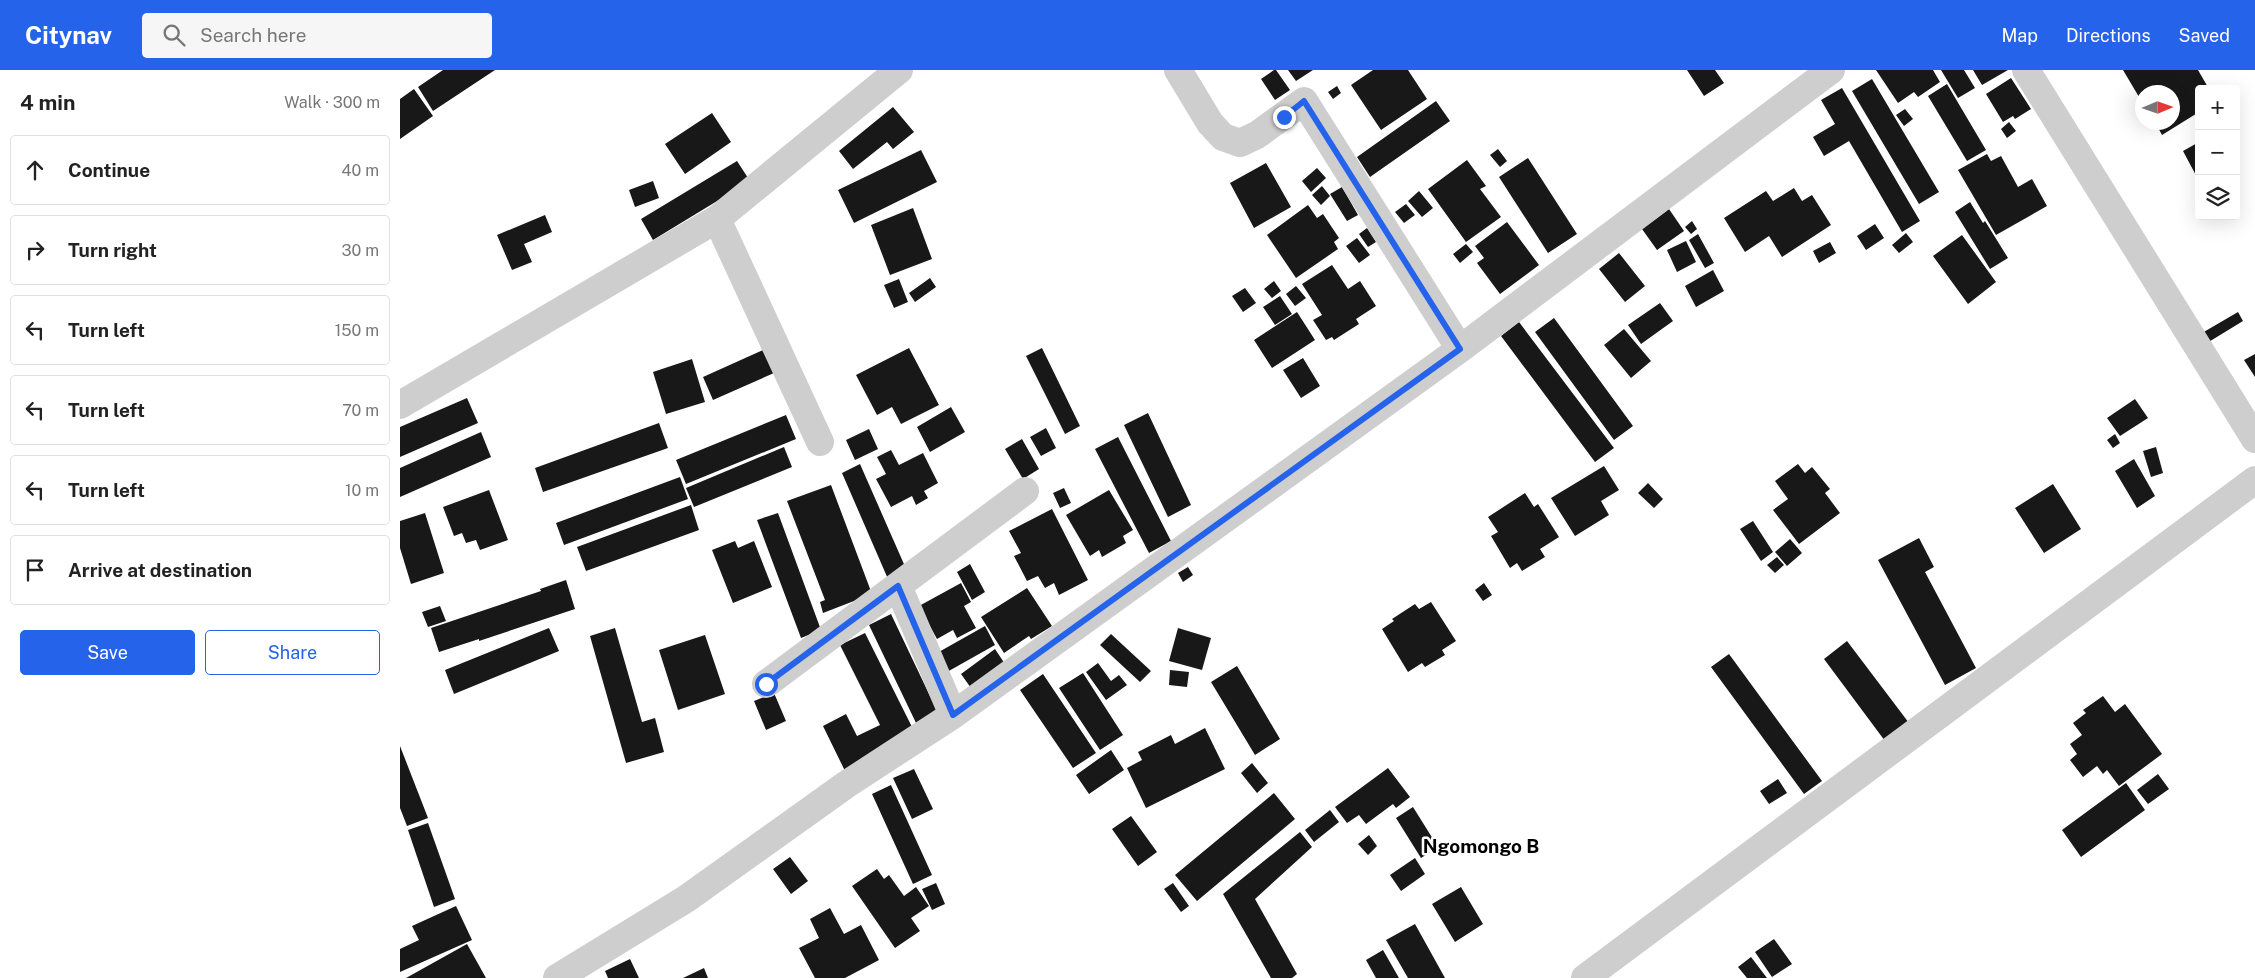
<!DOCTYPE html>
<meta charset="utf-8">
<style>
:root{--surface:#fff;--page:#f6f6f6;--text:#222;--muted:#767676;--line:#e0e0e0;--accent:#2563eb}
body{margin:0;font-family:"Public Sans",sans-serif;background:var(--page);color:var(--text)}
.controls{position:absolute;right:15px;top:15px;display:grid;overflow:hidden;border-radius:5px;box-shadow:0 5px 20px #0002}
.controls button{width:45px;height:45px;display:grid;place-items:center;padding:0;border:0;border-bottom:1px solid var(--line);background:var(--surface);color:var(--text);font:25px sans-serif}
.compass{position:absolute;left:1735px;top:15px;width:45px;height:45px;border-radius:50%;background:var(--surface);box-shadow:0 5px 20px #0002;rotate:88deg}
.stop{position:absolute;width:15px;height:15px;margin:-11px;border:4px solid #2563eb;border-radius:50%;background:#fff}
.stop.end{background:#2563eb;border-color:#fff;box-shadow:0 1px 5px #0008}
.list{margin:0;padding:0;list-style:none}
h2{display:flex;justify-content:space-between;align-items:center;height:65px;margin:0;padding:0 20px;font-size:21px}
h2 small{font-size:16px;font-weight:400;color:var(--muted)}
.list li{display:grid;grid-template-columns:32px 1fr auto;gap:15px;align-items:center;box-sizing:border-box;height:70px;margin:0 10px 10px;padding:0 10px;border:1px solid var(--line);border-radius:5px}
.list b{display:block;font-size:19px;white-space:nowrap}
.list em{font-size:16px;font-style:normal;color:var(--muted)}
.actions{display:flex;gap:10px;padding:15px 20px}
.actions a{flex:1;padding:11px 0;border:1px solid var(--accent);border-radius:5px;text-align:center;font-size:18px;color:var(--accent)}
.actions .main{background:var(--accent);color:#fff}
.icon{flex:none;width:28px;height:28px;fill:none;stroke:currentColor;stroke-width:2;stroke-linecap:round;stroke-linejoin:round}
.map{position:relative;flex:none;width:1855px;height:908px;overflow:hidden}
header{display:flex;align-items:center;gap:30px;box-sizing:border-box;height:70px;padding:0 25px;background:var(--accent);color:#fff}
header strong{font-size:24px}
nav{display:flex;gap:28px;margin-inline-start:auto;font-size:18px}
.search{width:350px;height:45px;background:var(--page);display:flex;align-items:center;gap:12px;box-sizing:border-box;padding:0 18px;border-radius:5px;color:var(--muted);font-size:19px}
main{display:flex}
aside{flex:1;background:var(--surface)}
.map>svg:first-child{display:block}
.building{fill:#181818}
.lines{fill:none;stroke-linecap:round;stroke-linejoin:round}
.minor{stroke:#cecece;stroke-width:28}
.route{stroke:#2563eb;stroke-width:6}
.labels{text-anchor:middle;dominant-baseline:central;stroke-width:5;stroke-linejoin:round;paint-order:stroke}
.quarter-label{font-size:19px;font-weight:bold;fill:#000;stroke:#fff}
</style>
<header>
<strong>Citynav</strong>
<div class="search"><svg class="icon" aria-label="search" viewBox="0 0 24 24"><circle cx="10" cy="10" r="6"/><path d="M15 15l6 6"/></svg>Search here</div>
<nav><a>Map</a><a>Directions</a><a>Saved</a></nav>
</header>
<main>
<aside>
<h2>4 min<small>Walk · 300 m</small></h2>
<ul class="list">
<li><svg class="icon" aria-label="ahead" viewBox="0 0 24 24"><path d="M12 20V5M6 11l6-6 6 6"/></svg><div><b>Continue</b></div><em>40 m</em></li>
<li><svg class="icon" aria-label="right" viewBox="0 0 24 24"><path d="M7 20v-9h11M14 6l5 5-5 5"/></svg><div><b>Turn right</b></div><em>30 m</em></li>
<li><svg class="icon" aria-label="left" viewBox="0 0 24 24"><path d="M17 20v-9H6M10 6l-5 5 5 5"/></svg><div><b>Turn left</b></div><em>150 m</em></li>
<li><svg class="icon" aria-label="left" viewBox="0 0 24 24"><path d="M17 20v-9H6M10 6l-5 5 5 5"/></svg><div><b>Turn left</b></div><em>70 m</em></li>
<li><svg class="icon" aria-label="left" viewBox="0 0 24 24"><path d="M17 20v-9H6M10 6l-5 5 5 5"/></svg><div><b>Turn left</b></div><em>10 m</em></li>
<li><svg class="icon" aria-label="arrive" viewBox="0 0 24 24"><path d="M6 21V4h12l-3 4 3 4H6"/></svg><div><b>Arrive at destination</b></div></li>
</ul>
<div class="actions"><a class="main">Save</a><a>Share</a></div>
</aside>
<div class="map">
<svg width="1855" height="908" viewBox="0 0 1855 908">
<rect width="100%" height="100%" fill="#fff"/>
<path class="building" d="M 43,0 L 95,0 L 33,41 L 18,17 Z
M 874,0 L 876,0 L 890,20 L 875,30 L 861,9 Z
M 888,0 L 913,0 L 896,11 Z
M 973,0 L 1008,0 L 1027,29 L 981,60 L 951,15 Z
M 1287,0 L 1315,0 L 1324,13 L 1304,26 Z
M 1476,0 L 1533,0 L 1540,12 L 1518,27 L 1514,22 L 1498,33 Z
M 1541,0 L 1564,0 L 1575,18 L 1558,28 Z
M 1573,0 L 1608,0 L 1582,15 Z
M 1723,0 L 1798,0 L 1809,19 L 1799,19 L 1799,42 L 1762,65 L 1755,52 L 1772,52 L 1772,22 L 1742,22 L 1742,32 Z
M 1611,8 L 1631,39 L 1615,49 L 1613,46 L 1603,52 L 1586,24 Z
M 1472,9 L 1539,122 L 1519,134 L 1452,21 Z
M 1547,14 L 1586,80 L 1567,91 L 1528,26 Z
M 937,16 L 941,23 L 933,29 L 928,22 Z
M 1442,18 L 1520,151 L 1502,162 L 1449,71 L 1424,86 L 1413,67 L 1435,54 L 1421,30 Z
M 14,19 L 33,46 L 0,69 L 0,29 Z
M 1036,31 L 1050,51 L 970,107 L 957,87 Z
M 493,37 L 514,62 L 493,79 L 487,72 L 453,99 L 439,81 Z
M 1505,39 L 1513,49 L 1504,56 L 1496,45 Z
M 312,43 L 331,72 L 285,104 L 265,74 Z
M 1609,52 L 1616,61 L 1607,68 L 1601,59 Z
M 1799,72 L 1799,111 L 1783,81 Z
M 1098,79 L 1107,91 L 1100,97 L 1090,85 Z
M 521,80 L 537,112 L 454,153 L 438,120 Z
M 1587,84 L 1591,91 L 1601,86 L 1618,117 L 1632,109 L 1647,136 L 1596,165 L 1558,100 Z
M 1128,88 L 1177,164 L 1148,183 L 1099,107 Z
M 1067,90 L 1086,116 L 1080,119 L 1101,147 L 1066,172 L 1028,119 Z
M 337,91 L 350,111 L 253,170 L 241,149 Z
M 866,93 L 891,137 L 854,158 L 830,113 Z
M 917,98 L 926,108 L 911,122 L 902,111 Z
M 253,111 L 259,128 L 235,137 L 229,120 Z
M 922,116 L 930,126 L 921,135 L 912,125 Z
M 942,117 L 958,145 L 947,151 L 930,124 Z
M 1394,118 L 1402,131 L 1412,125 L 1431,155 L 1382,187 L 1369,166 L 1345,182 L 1324,148 L 1366,121 L 1373,131 Z
M 1019,121 L 1033,138 L 1022,147 L 1008,131 Z
M 1570,132 L 1583,153 L 1585,151 L 1608,188 L 1590,199 L 1555,142 Z
M 1006,134 L 1015,145 L 1004,153 L 995,142 Z
M 908,135 L 917,148 L 923,144 L 939,168 L 934,172 L 938,179 L 896,208 L 867,165 Z
M 513,138 L 532,189 L 490,205 L 471,155 Z
M 1269,139 L 1284,161 L 1257,180 L 1242,159 Z
M 145,145 L 152,162 L 124,174 L 132,192 L 112,200 L 97,165 Z
M 1292,151 L 1297,159 L 1291,164 L 1285,157 Z
M 1107,152 L 1139,195 L 1100,224 L 1077,193 L 1084,188 L 1075,176 Z
M 1475,154 L 1484,168 L 1466,180 L 1457,166 Z
M 967,158 L 976,172 L 968,177 L 959,164 Z
M 1506,163 L 1513,172 L 1499,183 L 1492,175 Z
M 1298,164 L 1314,193 L 1305,198 L 1289,170 Z
M 1562,165 L 1596,212 L 1568,234 L 1533,186 Z
M 957,168 L 970,185 L 959,193 L 946,176 Z
M 1286,171 L 1296,192 L 1277,202 L 1267,180 Z
M 1430,172 L 1436,183 L 1419,193 L 1413,181 Z
M 1066,174 L 1073,182 L 1060,193 L 1053,184 Z
M 1219,183 L 1245,216 L 1225,232 L 1199,199 Z
M 932,195 L 948,219 L 960,211 L 976,236 L 956,249 L 959,254 L 934,270 L 932,267 L 926,270 L 913,250 L 922,245 L 902,214 Z
M 1313,200 L 1324,221 L 1296,237 L 1285,216 Z
M 530,208 L 536,217 L 515,232 L 509,223 Z
M 499,209 L 508,232 L 494,238 L 484,215 Z
M 874,211 L 881,221 L 872,228 L 864,219 Z
M 896,216 L 906,228 L 895,236 L 886,224 Z
M 845,218 L 856,233 L 843,242 L 832,226 Z
M 880,226 L 892,244 L 875,255 L 863,237 Z
M 1260,233 L 1273,251 L 1241,274 L 1228,255 Z
M 897,242 L 915,270 L 872,298 L 854,270 Z
M 1838,242 L 1843,251 L 1807,273 L 1802,263 Z
M 1154,248 L 1233,356 L 1214,370 L 1135,262 Z
M 1119,252 L 1214,378 L 1195,392 L 1101,266 Z
M 1224,259 L 1251,291 L 1231,308 L 1204,275 Z
M 509,278 L 539,335 L 501,354 L 492,337 L 477,345 L 456,305 Z
M 642,278 L 680,356 L 665,364 L 626,286 Z
M 363,280 L 374,303 L 313,330 L 303,307 Z
M 1855,284 L 1855,307 L 1844,290 Z
M 903,288 L 920,316 L 901,328 L 883,300 Z
M 292,289 L 305,332 L 266,344 L 253,302 Z
M 67,328 L 78,353 L 0,387 L 0,357 Z
M 1735,329 L 1748,348 L 1720,366 L 1707,348 Z
M 551,337 L 565,362 L 530,382 L 517,357 Z
M 748,343 L 791,435 L 768,447 L 724,355 Z
M 386,345 L 396,369 L 286,414 L 276,390 Z
M 259,353 L 268,378 L 143,422 L 135,398 Z
M 646,358 L 656,378 L 641,386 L 630,367 Z
M 469,359 L 478,379 L 455,390 L 446,370 Z
M 81,362 L 91,387 L 0,427 L 0,398 Z
M 1715,364 L 1720,373 L 1713,378 L 1707,370 Z
M 718,367 L 771,471 L 749,483 L 695,379 Z
M 622,369 L 639,399 L 623,409 L 605,379 Z
M 384,377 L 392,397 L 294,437 L 286,418 Z
M 1756,377 L 1763,403 L 1751,407 L 1743,381 Z
M 491,380 L 499,395 L 523,383 L 538,413 L 524,421 L 528,428 L 516,435 L 512,426 L 491,437 L 476,409 L 486,404 L 477,387 Z
M 1734,389 L 1755,426 L 1737,438 L 1715,401 Z
M 460,394 L 507,501 L 488,509 L 442,403 Z
M 1398,394 L 1405,403 L 1412,397 L 1430,419 L 1425,423 L 1440,443 L 1399,474 L 1373,440 L 1388,429 L 1375,411 Z
M 1204,396 L 1219,420 L 1201,431 L 1209,445 L 1175,466 L 1151,428 Z
M 280,407 L 288,429 L 164,475 L 156,453 Z
M 1248,413 L 1263,429 L 1254,438 L 1238,423 Z
M 1653,414 L 1681,459 L 1644,483 L 1615,438 Z
M 431,415 L 472,524 L 423,543 L 420,532 L 425,530 L 387,431 Z
M 664,418 L 671,433 L 660,438 L 653,423 Z
M 89,420 L 108,470 L 80,480 L 76,470 L 66,473 L 62,463 L 54,466 L 43,437 Z
M 709,420 L 733,460 L 723,466 L 726,473 L 702,487 L 699,480 L 690,486 L 666,445 Z
M 1125,423 L 1134,437 L 1138,434 L 1159,467 L 1140,479 L 1145,487 L 1122,501 L 1117,493 L 1110,498 L 1091,466 L 1098,462 L 1088,447 Z
M 291,435 L 299,460 L 186,501 L 177,477 Z
M 652,439 L 688,510 L 659,525 L 654,513 L 645,518 L 638,506 L 627,511 L 614,486 L 621,483 L 609,461 Z
M 25,443 L 44,503 L 11,514 L 0,478 L 0,451 Z
M 378,443 L 421,560 L 401,568 L 357,450 Z
M 1353,451 L 1373,482 L 1361,491 L 1340,459 Z
M 1519,468 L 1534,497 L 1525,502 L 1576,598 L 1545,615 L 1478,490 Z
M 1390,469 L 1402,483 L 1387,496 L 1375,482 Z
M 335,471 L 338,478 L 354,471 L 372,517 L 333,533 L 312,480 Z
M 1377,487 L 1384,495 L 1375,503 L 1367,495 Z
M 570,494 L 585,522 L 572,530 L 557,502 Z
M 788,497 L 793,505 L 783,512 L 778,503 Z
M 166,510 L 175,539 L 79,571 L 79,569 L 39,582 L 31,558 L 141,521 L 140,519 Z
M 561,513 L 571,532 L 564,536 L 576,558 L 557,568 L 553,560 L 537,569 L 519,536 Z
M 1084,513 L 1092,525 L 1083,531 L 1075,520 Z
M 627,518 L 652,556 L 631,569 L 629,566 L 604,583 L 581,547 Z
M 1031,532 L 1056,571 L 1042,580 L 1045,585 L 1025,597 L 1022,593 L 1008,602 L 982,559 L 994,551 L 992,549 L 1015,534 L 1019,539 Z
M 40,536 L 46,551 L 28,557 L 22,542 Z
M 491,544 L 539,645 L 517,655 L 469,555 Z
M 585,556 L 595,575 L 547,602 L 537,583 Z
M 149,558 L 159,581 L 54,624 L 45,600 Z
M 215,558 L 242,652 L 255,648 L 264,682 L 226,693 L 190,566 Z
M 778,558 L 811,568 L 802,600 L 769,591 Z
M 465,563 L 516,665 L 445,701 L 423,656 L 446,644 L 457,666 L 480,655 L 440,575 Z
M 711,564 L 751,601 L 740,612 L 700,575 Z
M 305,565 L 325,624 L 278,640 L 259,580 Z
M 1447,571 L 1509,653 L 1485,671 L 1424,589 Z
M 595,579 L 605,594 L 571,618 L 561,604 Z
M 1329,584 L 1422,711 L 1404,724 L 1311,597 Z
M 698,593 L 711,611 L 719,605 L 727,615 L 706,630 L 686,602 Z
M 837,596 L 880,669 L 855,685 L 811,612 Z
M 770,600 L 789,602 L 787,617 L 769,615 Z
M 683,603 L 723,665 L 700,680 L 659,618 Z
M 643,604 L 696,683 L 673,698 L 620,620 Z
M 374,623 L 386,651 L 366,660 L 354,631 Z
M 1703,626 L 1715,642 L 1725,634 L 1762,684 L 1719,716 L 1707,700 L 1703,704 L 1697,696 L 1683,707 L 1670,690 L 1677,684 L 1670,674 L 1682,665 L 1673,653 L 1686,643 L 1683,640 Z
M 805,658 L 825,699 L 746,738 L 727,698 L 742,690 L 738,682 L 771,665 L 775,674 Z
M 0,676 L 28,748 L 7,756 L 0,738 Z
M 711,680 L 724,700 L 689,724 L 676,705 Z
M 852,693 L 868,713 L 857,723 L 841,703 Z
M 988,698 L 1010,727 L 996,738 L 993,734 L 966,754 L 959,745 L 947,753 L 935,737 Z
M 514,699 L 533,739 L 512,749 L 493,708 Z
M 1758,704 L 1769,719 L 1748,734 L 1737,720 Z
M 1378,709 L 1387,723 L 1369,734 L 1360,721 Z
M 1726,713 L 1745,740 L 1681,787 L 1662,760 Z
M 491,715 L 532,805 L 513,814 L 472,724 Z
M 874,723 L 895,749 L 797,831 L 775,805 Z
M 1013,737 L 1038,777 L 1021,788 L 996,748 Z
M 930,740 L 939,752 L 914,772 L 905,760 Z
M 731,746 L 757,782 L 738,796 L 712,759 Z
M 28,753 L 55,829 L 34,837 L 8,760 Z
M 900,762 L 912,777 L 855,829 L 897,904 L 892,908 L 871,908 L 823,824 Z
M 969,765 L 977,776 L 968,785 L 958,774 Z
M 390,787 L 408,811 L 391,824 L 373,799 Z
M 1015,788 L 1025,804 L 1001,821 L 990,805 Z
M 477,799 L 484,809 L 489,805 L 504,826 L 516,817 L 529,836 L 511,848 L 520,861 L 495,878 L 452,816 Z
M 536,813 L 545,834 L 532,840 L 522,819 Z
M 773,813 L 789,836 L 781,842 L 764,819 Z
M 1061,817 L 1083,854 L 1055,872 L 1032,834 Z
M 56,836 L 72,870 L 0,902 L 0,879 L 19,870 L 12,856 Z
M 430,838 L 444,864 L 461,855 L 479,890 L 445,908 L 415,908 L 399,878 L 419,868 L 410,849 Z
M 1015,854 L 1045,908 L 1008,908 L 986,870 Z
M 1374,869 L 1392,894 L 1372,907 L 1355,882 Z
M 67,874 L 86,908 L 6,908 Z
M 983,880 L 999,908 L 976,908 L 966,890 Z
M 1351,887 L 1367,908 L 1347,908 L 1338,897 Z
M 230,889 L 239,908 L 208,908 L 205,901 Z
M 304,898 L 308,908 L 283,908 Z"/>
<g class="lines">
<path class="minor" d="M 778,0 L 810,53 L 823,67 L 840,73 L 857,65 L 904,31 L 1060,279
M 1626,0 L 1855,369
M 317,149 L 420,372
M 0,335 L 317,149 L 499,0
M 498,516 L 553,645
M 366,614 L 625,421
M 157,908 L 286,829 L 447,714 L 553,645 L 1060,279 L 1431,0
M 1185,908 L 1855,410"/>
</g>
<g class="lines">
<path class="route" d="M 366,614 L 498,516 L 553,645 L 1060,279 L 904,31 L 884,47"/>
</g>
<g class="labels">
<g class="quarter-label">
<text x="1081" y="776">Ngomongo B</text>
</g>
</g>
</svg>
<div class="controls">
<button>+</button>
<button>−</button>
<button><svg class="icon" aria-label="layers" viewBox="0 0 24 24"><path d="M12 4l9 5-9 5-9-5zM3 14l9 5 9-5"/></svg></button>
</div>
<svg class="compass" viewBox="-18 -18 36 36"><path d="M0-13l5 13h-10z" fill="#e53935"/><path d="M0 13l5-13h-10z" fill="#767676"/></svg>
<div class="stop" style="left:366px;top:614px"></div>
<div class="stop end" style="left:884px;top:47px"></div>
</div>
</main>
